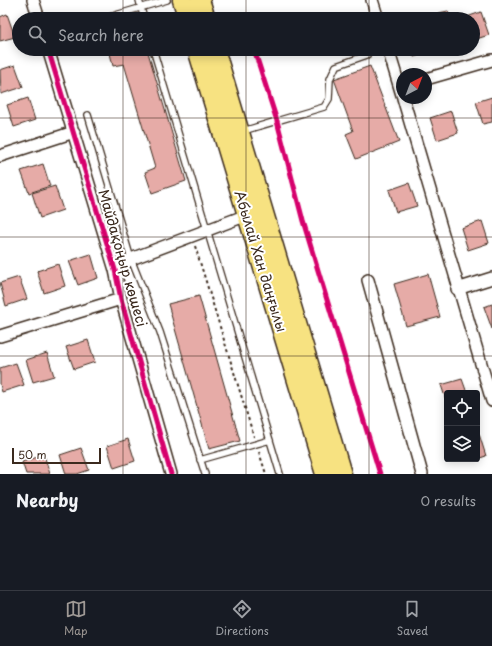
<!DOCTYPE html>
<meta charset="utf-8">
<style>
:root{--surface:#171b24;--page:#20242c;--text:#f1f3f6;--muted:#9ea1a6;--line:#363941;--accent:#9f9995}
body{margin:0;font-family:"Playpen Sans",sans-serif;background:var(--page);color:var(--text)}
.controls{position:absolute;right:12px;bottom:12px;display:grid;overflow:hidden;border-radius:4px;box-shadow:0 2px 10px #0003}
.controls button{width:36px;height:36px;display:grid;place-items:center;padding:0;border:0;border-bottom:1px solid var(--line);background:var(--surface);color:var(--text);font:20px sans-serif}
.compass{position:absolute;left:396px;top:68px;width:36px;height:36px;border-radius:50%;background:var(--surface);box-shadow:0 2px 10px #0003;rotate:42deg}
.scale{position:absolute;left:12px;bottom:10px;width:89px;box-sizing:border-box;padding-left:4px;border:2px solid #3b2a1e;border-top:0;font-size:11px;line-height:14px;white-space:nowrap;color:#3b2a1e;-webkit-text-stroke:3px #fff;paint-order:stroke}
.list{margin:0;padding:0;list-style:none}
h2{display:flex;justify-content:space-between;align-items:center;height:52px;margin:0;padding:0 16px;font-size:17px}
h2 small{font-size:13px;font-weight:400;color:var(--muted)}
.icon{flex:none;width:22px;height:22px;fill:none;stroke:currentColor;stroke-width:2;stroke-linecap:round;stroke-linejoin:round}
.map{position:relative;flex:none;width:492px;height:474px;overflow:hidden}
.search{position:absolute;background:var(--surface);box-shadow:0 2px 10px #0003;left:12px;right:12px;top:12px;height:44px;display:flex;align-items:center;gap:10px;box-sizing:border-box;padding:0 14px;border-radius:22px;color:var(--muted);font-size:15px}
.sheet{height:116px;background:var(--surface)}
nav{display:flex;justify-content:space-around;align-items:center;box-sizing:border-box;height:56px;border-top:1px solid var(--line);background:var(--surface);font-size:11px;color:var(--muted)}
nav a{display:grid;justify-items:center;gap:2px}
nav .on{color:var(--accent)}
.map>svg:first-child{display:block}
.building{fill:#e6aba7;stroke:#3b2a1e}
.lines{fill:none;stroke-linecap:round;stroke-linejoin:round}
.service-casing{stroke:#3b2a1e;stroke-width:8}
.minor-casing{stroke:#3b2a1e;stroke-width:14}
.primary-casing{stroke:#3b2a1e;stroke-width:21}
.path{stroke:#3b2a1e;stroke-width:2;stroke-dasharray:3 3;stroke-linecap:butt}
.service{stroke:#fff;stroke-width:5.5}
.minor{stroke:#fff;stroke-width:11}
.primary{stroke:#f7e281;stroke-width:18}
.cycleway-casing{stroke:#fff;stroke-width:8}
.cycleway{stroke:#d6006c;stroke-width:5}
.grid{fill:none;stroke:#3b2a1e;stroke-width:1;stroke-opacity:0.55}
.labels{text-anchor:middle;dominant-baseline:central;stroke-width:4;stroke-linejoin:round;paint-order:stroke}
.street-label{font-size:14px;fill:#3b2a1e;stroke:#fff}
</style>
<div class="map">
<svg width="492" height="474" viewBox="0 0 492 474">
<rect width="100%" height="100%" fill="#fff"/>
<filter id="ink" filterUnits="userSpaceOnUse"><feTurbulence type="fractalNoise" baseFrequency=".025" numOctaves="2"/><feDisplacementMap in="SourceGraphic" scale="8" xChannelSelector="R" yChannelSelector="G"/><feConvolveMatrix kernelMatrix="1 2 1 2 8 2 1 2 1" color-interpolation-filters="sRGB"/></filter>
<g filter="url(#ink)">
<path class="building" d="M 448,11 L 450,19 L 439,19 L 438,13 Z
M 481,12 L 489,35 L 473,40 L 473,19 L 461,19 Z
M 7,14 L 15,37 L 0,41 L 0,17 Z
M 109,49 L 147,49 L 186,181 L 152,193 L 145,172 L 155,168 L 124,64 L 113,66 Z
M 411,49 L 435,49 L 435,50 L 414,57 Z
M 15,65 L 23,87 L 1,94 L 0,70 Z
M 370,66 L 399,142 L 356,159 L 346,134 L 353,131 L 334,79 Z
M 492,97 L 492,122 L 483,124 L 476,102 Z
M 28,98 L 35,120 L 14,127 L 7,105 Z
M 451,111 L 458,133 L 437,140 L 430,118 Z
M 43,164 L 50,186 L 29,193 L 21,171 Z
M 409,183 L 417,206 L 396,212 L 389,190 Z
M 55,186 L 63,210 L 40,218 L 32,193 Z
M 482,221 L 489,243 L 468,250 L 461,228 Z
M 91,254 L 98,278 L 78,285 L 69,261 Z
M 58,264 L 65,286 L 44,293 L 37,271 Z
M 428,274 L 440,317 L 406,326 L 394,284 Z
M 19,277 L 27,299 L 6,306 L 0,283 Z
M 199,296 L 240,441 L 209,449 L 168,304 Z
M 492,304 L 492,329 L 484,307 Z
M 88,340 L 95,362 L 74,369 L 66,347 Z
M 47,353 L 54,376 L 33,382 L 26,360 Z
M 16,363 L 24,385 L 2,392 L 0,384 L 0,368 Z
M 462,379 L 467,393 L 447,393 L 447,403 L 441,385 Z
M 477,434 L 479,434 L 486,456 L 477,459 Z
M 128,439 L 135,461 L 114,468 L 107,446 Z
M 81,448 L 89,470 L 77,474 L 66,474 L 60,455 Z
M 44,455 L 50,474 L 26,474 L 22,462 Z"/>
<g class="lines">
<defs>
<path id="service" d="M 139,0 L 144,19
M 102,19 L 167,0
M 153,49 L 280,474
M 88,115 L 131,259 L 160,332 L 205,474
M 243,131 L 324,107 L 329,99 L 330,79 L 336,66 L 367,55
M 200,460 L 270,440"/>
<path id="minor" d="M 33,0 L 39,19
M 372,0 L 378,19
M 48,49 L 115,270 L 121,299 L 171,474
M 388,49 L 402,95
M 426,79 L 492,60
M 403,98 L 492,401
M 0,156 L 74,132
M 115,270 L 131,259 L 247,215
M 368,280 L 422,474
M 457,289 L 492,278
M 0,336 L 121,299"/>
<path id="primary" d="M 182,0 L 188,19
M 200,0 L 206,19
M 197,49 L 325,474
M 215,49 L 342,474"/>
</defs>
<use href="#service" class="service-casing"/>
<use href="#minor" class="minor-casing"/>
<use href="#primary" class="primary-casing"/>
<path class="path" d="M 195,246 L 254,437
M 259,452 L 266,474"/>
<use href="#service" class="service"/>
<use href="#minor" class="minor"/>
<use href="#primary" class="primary"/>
<defs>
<path id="cycleway" d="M 48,49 L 115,270 L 121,299 L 171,474
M 254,49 L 277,121 L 303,221 L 380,474"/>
</defs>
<use href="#cycleway" class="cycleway-casing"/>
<use href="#cycleway" class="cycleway"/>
</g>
</g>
<path class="grid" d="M 123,0 L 123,19M 246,0 L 246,19M 369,0 L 369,19M 123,49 L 123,474M 246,49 L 246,474M 369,49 L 369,474M 0,118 L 492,118M 0,237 L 492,237M 0,356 L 492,356"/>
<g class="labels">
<g class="street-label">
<text transform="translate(123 258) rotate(74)">Майдақоңыр көшесі</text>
<text transform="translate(261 261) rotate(73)">Абылай Хан даңғылы</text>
</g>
</g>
</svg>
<div class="controls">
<button><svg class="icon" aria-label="locate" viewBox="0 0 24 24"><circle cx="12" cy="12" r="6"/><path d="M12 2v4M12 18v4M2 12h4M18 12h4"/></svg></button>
<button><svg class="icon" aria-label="layers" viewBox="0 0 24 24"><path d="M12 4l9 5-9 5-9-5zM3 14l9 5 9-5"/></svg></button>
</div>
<svg class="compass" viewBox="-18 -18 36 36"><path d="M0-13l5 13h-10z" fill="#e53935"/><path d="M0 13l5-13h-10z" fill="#9ea1a6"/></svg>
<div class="scale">50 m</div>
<div class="search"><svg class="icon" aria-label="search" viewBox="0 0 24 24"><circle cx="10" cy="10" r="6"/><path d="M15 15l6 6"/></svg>Search here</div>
</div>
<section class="sheet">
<h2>Nearby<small>0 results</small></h2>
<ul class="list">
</ul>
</section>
<nav>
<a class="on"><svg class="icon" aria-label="map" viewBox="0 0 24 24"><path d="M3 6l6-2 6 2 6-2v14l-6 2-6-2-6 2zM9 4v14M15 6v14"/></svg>Map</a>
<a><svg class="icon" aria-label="directions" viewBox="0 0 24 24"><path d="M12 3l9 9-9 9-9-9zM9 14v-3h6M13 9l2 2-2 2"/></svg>Directions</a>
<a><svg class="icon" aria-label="saved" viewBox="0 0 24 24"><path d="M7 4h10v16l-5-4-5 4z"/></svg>Saved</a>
</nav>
